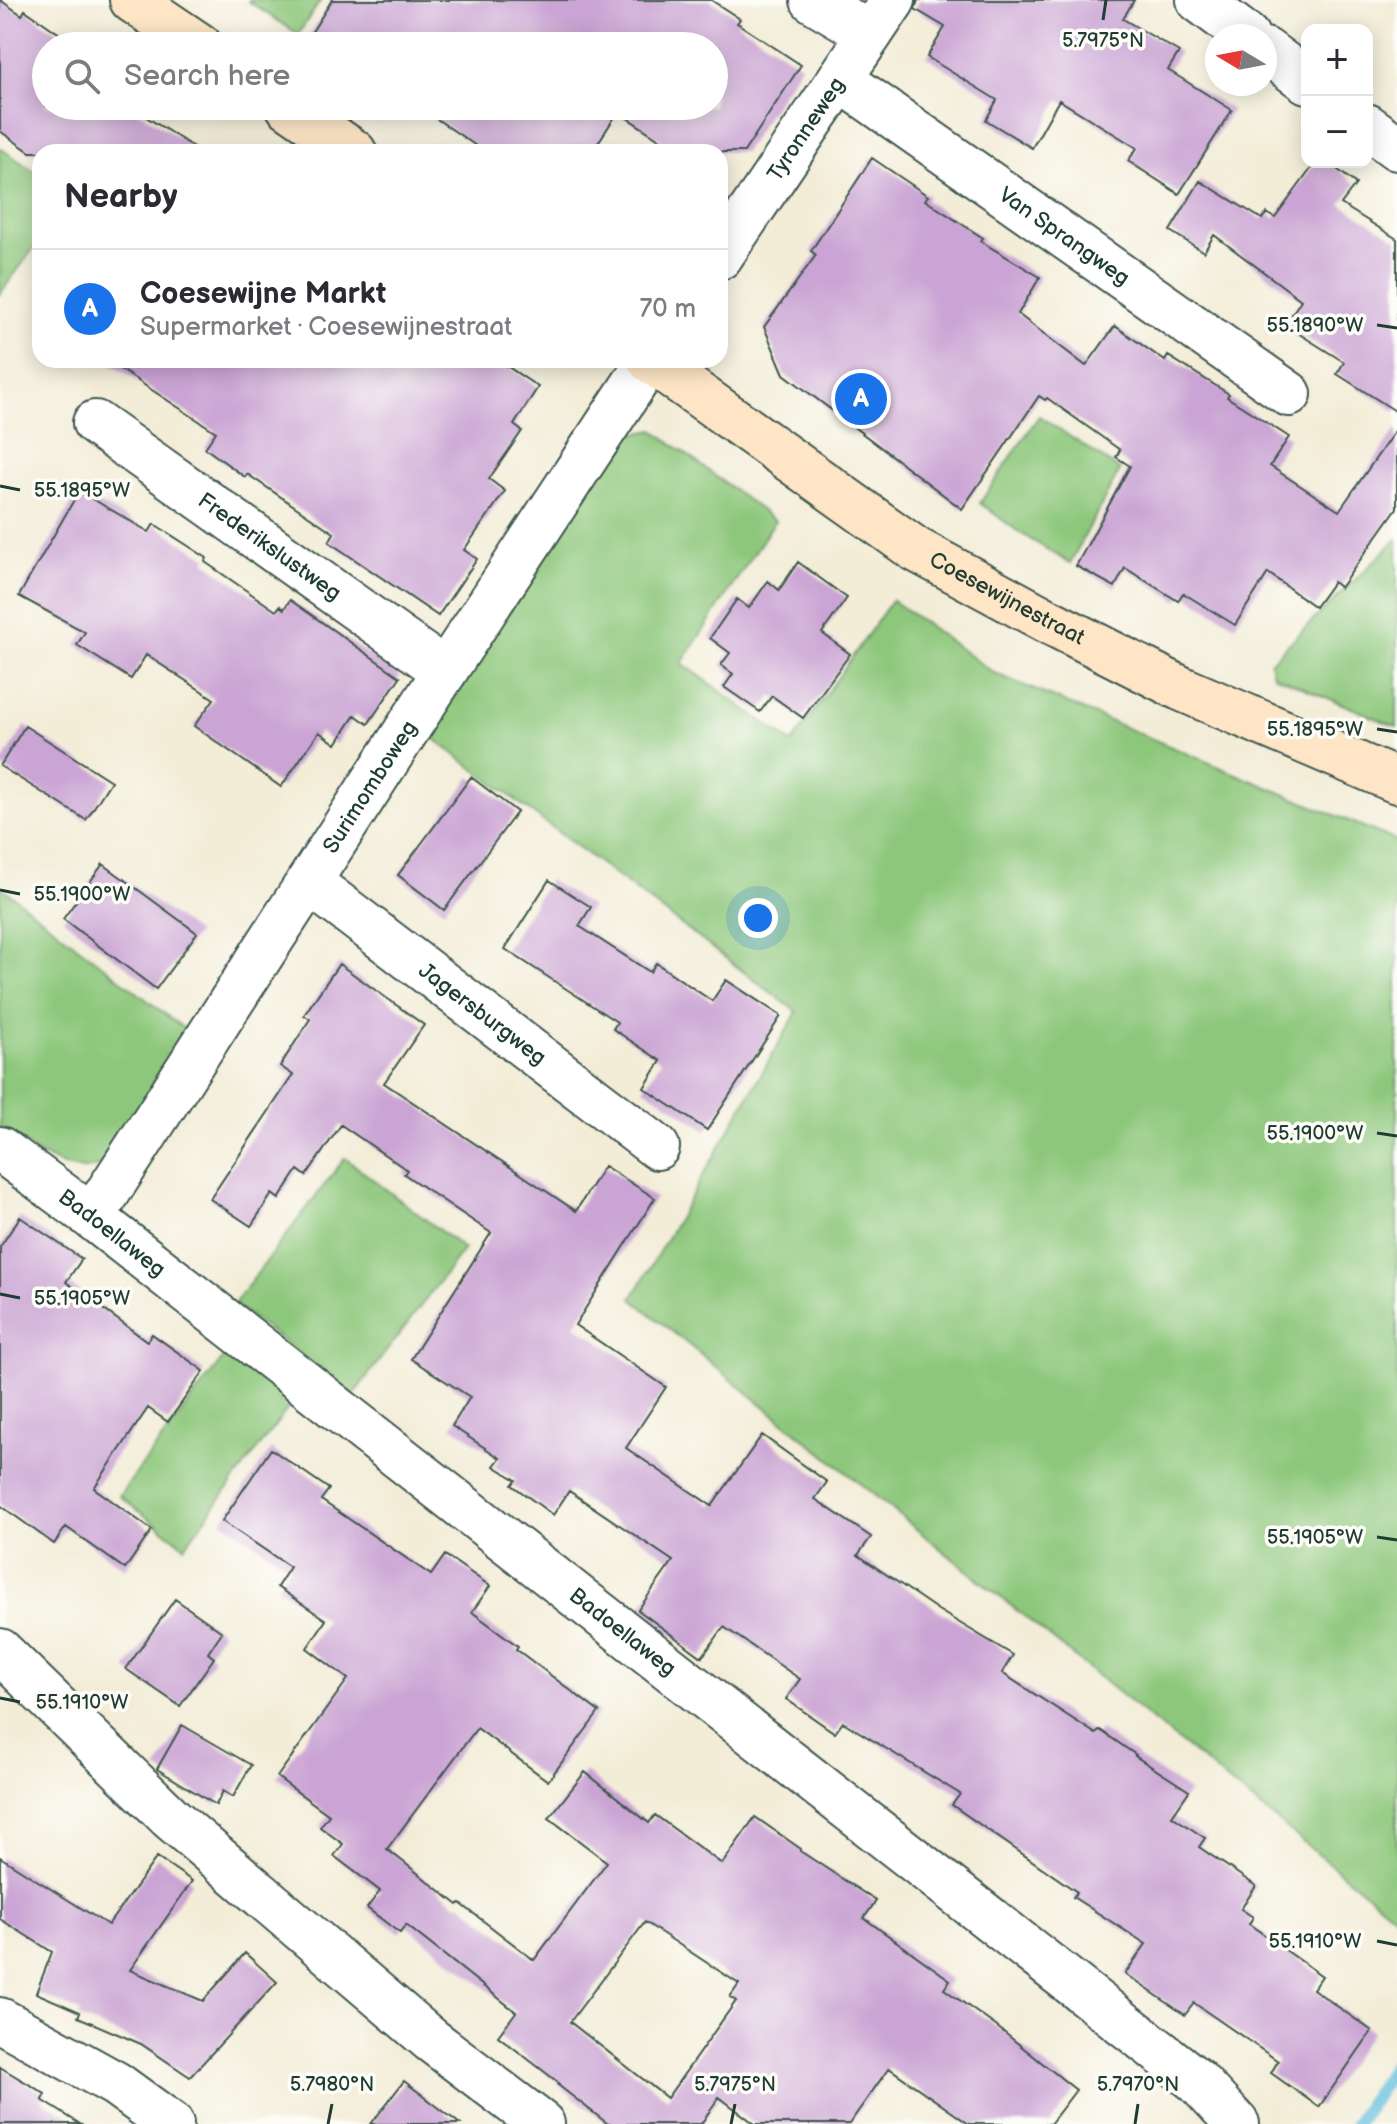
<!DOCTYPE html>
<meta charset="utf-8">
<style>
:root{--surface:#fff;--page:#f7f7f7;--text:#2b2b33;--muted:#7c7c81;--line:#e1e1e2;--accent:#1a73e8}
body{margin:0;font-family:"Balsamiq Sans",sans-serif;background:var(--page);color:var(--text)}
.controls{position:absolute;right:24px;top:24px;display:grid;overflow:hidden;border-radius:16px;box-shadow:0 4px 20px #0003}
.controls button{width:72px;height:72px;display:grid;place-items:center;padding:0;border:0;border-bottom:2px solid var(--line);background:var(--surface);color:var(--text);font:40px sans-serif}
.compass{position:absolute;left:1205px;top:24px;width:72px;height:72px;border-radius:50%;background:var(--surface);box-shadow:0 4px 20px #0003;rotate:280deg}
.you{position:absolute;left:758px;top:918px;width:28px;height:28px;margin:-20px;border:6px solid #fff;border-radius:50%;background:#1a73e8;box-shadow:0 0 0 12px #1a73e833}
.badge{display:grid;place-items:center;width:52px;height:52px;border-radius:50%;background:var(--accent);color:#fff;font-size:26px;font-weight:700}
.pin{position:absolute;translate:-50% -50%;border:4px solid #fff;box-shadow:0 2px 8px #0006}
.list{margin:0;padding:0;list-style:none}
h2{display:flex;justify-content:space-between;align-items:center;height:104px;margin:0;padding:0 32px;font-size:34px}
h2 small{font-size:26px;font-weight:400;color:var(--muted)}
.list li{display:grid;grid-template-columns:52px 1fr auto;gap:24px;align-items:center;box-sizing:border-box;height:120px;padding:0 32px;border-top:2px solid var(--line)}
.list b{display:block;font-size:30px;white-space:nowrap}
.list p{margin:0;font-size:26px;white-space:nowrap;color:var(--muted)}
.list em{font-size:26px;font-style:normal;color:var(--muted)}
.icon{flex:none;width:44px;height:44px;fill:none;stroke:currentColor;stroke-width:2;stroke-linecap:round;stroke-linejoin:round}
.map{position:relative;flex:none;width:1397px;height:2124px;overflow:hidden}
.search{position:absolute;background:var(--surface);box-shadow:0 4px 20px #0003;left:32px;top:32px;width:696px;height:88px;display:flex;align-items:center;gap:20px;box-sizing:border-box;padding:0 28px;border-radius:44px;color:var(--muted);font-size:30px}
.panel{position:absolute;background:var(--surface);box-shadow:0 4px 20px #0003;left:32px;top:144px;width:696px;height:224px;border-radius:24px}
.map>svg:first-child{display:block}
.green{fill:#8dc77c;stroke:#568258;stroke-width:2}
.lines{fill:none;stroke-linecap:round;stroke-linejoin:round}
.stream{stroke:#5dbddc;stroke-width:14}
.building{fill:#caa4d4;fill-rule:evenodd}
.minor-casing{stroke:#3f574d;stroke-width:48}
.secondary-casing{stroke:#3f574d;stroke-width:48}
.minor{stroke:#fff;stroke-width:44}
.secondary{stroke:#fde5c5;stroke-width:44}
.ticks{fill:none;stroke:#1f3d34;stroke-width:3}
.labels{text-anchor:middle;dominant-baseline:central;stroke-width:7;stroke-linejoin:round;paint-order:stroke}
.street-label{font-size:22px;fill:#1f3d34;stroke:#fdfcf7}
.ticks-label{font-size:20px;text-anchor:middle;fill:#1f3d34;stroke:#fdfcf7;stroke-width:7;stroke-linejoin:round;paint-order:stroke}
</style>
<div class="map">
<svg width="1397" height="2124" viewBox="0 0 1397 2124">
<rect width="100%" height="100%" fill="#fdfcf7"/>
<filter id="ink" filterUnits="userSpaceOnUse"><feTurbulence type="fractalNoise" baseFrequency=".0125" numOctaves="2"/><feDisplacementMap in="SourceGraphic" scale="16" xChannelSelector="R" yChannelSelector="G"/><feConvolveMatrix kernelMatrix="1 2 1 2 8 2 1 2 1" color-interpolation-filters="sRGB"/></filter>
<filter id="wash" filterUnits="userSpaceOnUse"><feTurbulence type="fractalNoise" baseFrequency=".006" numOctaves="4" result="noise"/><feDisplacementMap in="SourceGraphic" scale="32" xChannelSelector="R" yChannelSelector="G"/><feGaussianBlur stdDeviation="1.8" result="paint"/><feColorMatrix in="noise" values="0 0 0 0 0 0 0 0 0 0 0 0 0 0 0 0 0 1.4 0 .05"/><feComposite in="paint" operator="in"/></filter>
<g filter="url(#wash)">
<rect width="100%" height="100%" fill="#f3edd8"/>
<path class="green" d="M 249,0 L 321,0 L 298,34 L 248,1 Z
M 0,148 L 40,175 L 40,240 L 0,294 Z
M 1039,416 L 1120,470 L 1070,563 L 1020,533 L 980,503 Z
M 654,430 L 775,521 L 682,663 L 792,743 L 892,600 L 994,673 L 1397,841 L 1397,1918 L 632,1299 L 797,1012 L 428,734 L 616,444 L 632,434 Z
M 1397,539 L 1397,727 L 1273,675 L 1270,662 Z
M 0,886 L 192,1035 L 104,1163 C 99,1165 91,1169 86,1169 C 57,1171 22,1142 0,1127 Z
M 345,1158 L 464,1249 L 353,1395 L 234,1304 Z
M 233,1345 L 298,1395 L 185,1546 L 119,1496 Z"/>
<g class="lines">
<path class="stream" d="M 1356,2124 L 1397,2061"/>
</g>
<g id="blocks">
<path class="building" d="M 0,0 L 22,15 L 25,10 L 77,46 L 46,46 L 46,106 L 129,106 L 201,152 L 30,152 L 0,131 Z
M 332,0 L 711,0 L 740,19 L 737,23 L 801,65 L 744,152 L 679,152 L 618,112 L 592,152 L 485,152 L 431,115 L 438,106 L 714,106 L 714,46 L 303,46 Z
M 918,0 L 1134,0 L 1123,19 L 1179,52 L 1168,70 L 1232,110 L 1179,194 L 1128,161 L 1137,148 L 1059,100 L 1032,148 L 986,120 L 997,100 L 927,57 L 945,27 L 915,9 Z
M 872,158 L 928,196 L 925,200 L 983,238 L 980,241 L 1040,277 L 1018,314 L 1086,366 L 1115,326 L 1165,361 L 1168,356 L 1229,394 L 1227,397 L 1289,437 L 1270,466 L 1339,511 L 1397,428 L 1397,508 L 1340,588 L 1333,582 L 1315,607 L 1268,573 L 1235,625 L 1183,593 L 1178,601 L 1125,568 L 1115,587 L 1076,566 L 1130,466 L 1116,457 L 1120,450 L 1047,398 L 1045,400 L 1039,396 L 962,509 L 784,374 L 764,327 L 816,255 L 811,251 Z
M 1316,162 L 1328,162 L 1356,184 L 1341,204 L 1397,239 L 1397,412 L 1337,374 L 1344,362 L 1285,325 L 1301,300 L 1214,235 L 1204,252 L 1170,231 L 1200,181 L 1262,219 L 1267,213 L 1275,218 Z
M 106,360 L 498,360 L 538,387 L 514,425 L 522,431 L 489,479 L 505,491 L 464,550 L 477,559 L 438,616 L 329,542 L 334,533 L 247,474 L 245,477 L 205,448 L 216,432 Z
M 79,491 L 149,532 L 154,524 L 207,558 L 205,562 L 276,611 L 280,606 L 284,609 L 290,600 L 400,677 L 368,724 L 355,715 L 336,744 L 319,732 L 281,787 L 194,726 L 214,699 L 146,655 L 131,679 L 77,645 L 85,632 L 19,596 Z
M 798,562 L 847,598 L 822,633 L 850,654 L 803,718 L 772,696 L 760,712 L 724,687 L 733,674 L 721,665 L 730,653 L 710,638 L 737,599 L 749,608 L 768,581 L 779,590 Z
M 25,726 L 111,781 L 86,820 L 0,766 Z
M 471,777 L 517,812 L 444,910 L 398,875 Z
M 103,864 L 197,933 L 156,989 L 63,919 Z
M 549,880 L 591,907 L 579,926 L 650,972 L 656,963 L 712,1001 L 726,980 L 781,1016 L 707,1130 L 644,1088 L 661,1061 L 613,1029 L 617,1022 L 505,949 Z
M 339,964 L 424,1025 L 384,1083 L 576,1211 L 604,1166 L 655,1198 L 575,1325 L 666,1387 L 626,1448 L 712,1506 L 762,1435 L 827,1482 L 815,1499 L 871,1537 L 858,1555 L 938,1610 L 1013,1655 L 1002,1673 L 1096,1734 L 1100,1730 L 1136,1755 L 1135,1756 L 1189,1791 L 1172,1816 L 1205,1838 L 1199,1847 L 1256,1886 L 1241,1909 L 1253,1917 L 1249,1924 L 1322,1976 L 1313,1989 L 1372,2031 L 1319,2107 L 1271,2073 L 1278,2061 L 1194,2003 L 1185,2015 L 1125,1974 L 1146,1944 L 1073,1897 L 1077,1892 L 952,1805 L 960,1794 L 843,1722 L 835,1733 L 786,1699 L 800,1679 L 724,1627 L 702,1657 L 638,1610 L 673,1561 L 569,1491 L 553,1515 L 512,1485 L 516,1480 L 494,1466 L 500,1458 L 452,1426 L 470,1397 L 411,1359 L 491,1233 L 404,1174 L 407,1170 L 341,1125 L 306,1176 L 298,1170 L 279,1199 L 272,1194 L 251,1226 L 210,1199 L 293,1075 L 280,1066 L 310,1019 L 304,1015 Z
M 20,1217 L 82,1259 L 66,1282 L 147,1341 L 152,1334 L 204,1371 L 168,1422 L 148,1408 L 94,1488 L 152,1530 L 125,1569 L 66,1527 L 54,1544 L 0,1505 L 0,1247 Z
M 271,1449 L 329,1489 L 321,1500 L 431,1575 L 445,1555 L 490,1586 L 472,1612 L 518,1646 L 516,1649 L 599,1712 L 548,1781 L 477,1728 L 387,1849 L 458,1905 L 460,1903 L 534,1960 L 607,1862 L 549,1818 L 585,1772 L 649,1823 L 655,1815 L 722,1864 L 755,1817 L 801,1849 L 800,1851 L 876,1901 L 864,1918 L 950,1980 L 944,1989 L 996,2026 L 1076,2090 L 1050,2124 L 969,2124 L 889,2068 L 849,2124 L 755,2124 L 719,2097 L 701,2124 L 608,2124 L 558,2085 L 559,2083 L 498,2036 L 516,2012 L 406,1925 L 400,1933 L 367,1908 L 380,1891 L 334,1856 L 343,1844 L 320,1827 L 329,1815 L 277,1777 L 348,1679 L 307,1648 L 326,1620 L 277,1587 L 290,1567 L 222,1521 ZM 645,1922 L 739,1984 L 730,1997 L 736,2001 L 667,2098 L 570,2022 Z
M 175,1599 L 222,1632 L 208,1653 L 214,1658 L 180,1706 L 126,1669 Z
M 182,1725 L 251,1765 L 233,1797 L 223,1791 L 216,1805 L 157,1769 Z
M 0,1857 L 108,1925 L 157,1857 L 192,1881 L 130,1970 L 203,2001 L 245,1953 L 277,1982 L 190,2077 L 141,2044 L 78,2017 L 80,2012 L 36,1993 L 52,1952 L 0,1919 Z
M 0,2067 L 45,2094 L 42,2100 L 80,2124 L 0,2124 Z
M 404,2081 L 460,2124 L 371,2124 Z"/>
</g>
</g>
<g filter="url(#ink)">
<use href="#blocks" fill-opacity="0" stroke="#3f574d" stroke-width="2"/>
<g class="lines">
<defs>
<g id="minor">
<path d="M 813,0 L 870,34"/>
<path d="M 1199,0 L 1247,36"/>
<path d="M 1265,50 L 1307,81"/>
<path id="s1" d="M 840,79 L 1289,394"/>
<path d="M 1367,126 L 1397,148"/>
<path id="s2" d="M 720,257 L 893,0"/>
<path id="s3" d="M 95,423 L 445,671"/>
<path id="s4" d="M 309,882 L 657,1147"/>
<path id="s5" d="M 0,1149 L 92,1217 L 1197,2081 L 1237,2124"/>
<path id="s6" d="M 92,1217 L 445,671 L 650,360"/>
<path d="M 0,1651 L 172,1819 L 431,2040 L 542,2124"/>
<path d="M 0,2020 L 116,2084 L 171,2124"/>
</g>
<g id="secondary">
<path d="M 132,0 L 200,46"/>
<path d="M 288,106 L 354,152"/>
<path id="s7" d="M 650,360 L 915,549 L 1048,621 L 1180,688 L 1397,781"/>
</g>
</defs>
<use href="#minor" class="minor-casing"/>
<use href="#secondary" class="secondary-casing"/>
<use href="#minor" class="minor"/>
<use href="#secondary" class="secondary"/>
</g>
</g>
<path class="ticks" d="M 1103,20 L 1106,0M 1377,325 L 1397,328M 0,486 L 20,490M 1377,729 L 1397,732M 0,890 L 20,894M 1377,1133 L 1397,1136M 0,1294 L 20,1298M 1377,1537 L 1397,1540M 0,1698 L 20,1702M 1377,1941 L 1397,1945M 328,2124 L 332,2104M 731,2124 L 735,2104M 1135,2124 L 1138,2104"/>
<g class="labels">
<g class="street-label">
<text stroke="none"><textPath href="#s2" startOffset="154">Tyronneweg</textPath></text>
<text stroke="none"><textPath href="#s1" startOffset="274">Van Sprangweg</textPath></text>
<text stroke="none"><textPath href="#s3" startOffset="214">Frederikslustweg</textPath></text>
<text stroke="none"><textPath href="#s7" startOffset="430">Coesewijnestraat</textPath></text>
<text stroke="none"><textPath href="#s6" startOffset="512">Surimomboweg</textPath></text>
<text stroke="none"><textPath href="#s4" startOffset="218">Jagersburgweg</textPath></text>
<text stroke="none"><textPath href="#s5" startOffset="140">Badoellaweg</textPath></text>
<text stroke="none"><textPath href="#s5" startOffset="788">Badoellaweg</textPath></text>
</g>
</g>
<g class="ticks-label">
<text x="1103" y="47">5.7975°N</text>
<text x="1315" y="332">55.1890°W</text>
<text x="82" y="497">55.1895°W</text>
<text x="1315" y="736">55.1895°W</text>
<text x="82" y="901">55.1900°W</text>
<text x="1315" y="1140">55.1900°W</text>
<text x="82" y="1305">55.1905°W</text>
<text x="1315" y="1544">55.1905°W</text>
<text x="82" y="1709">55.1910°W</text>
<text x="1315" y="1948">55.1910°W</text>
<text x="332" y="2091">5.7980°N</text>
<text x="735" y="2091">5.7975°N</text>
<text x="1138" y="2091">5.7970°N</text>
</g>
</svg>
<div class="controls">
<button>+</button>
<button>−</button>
</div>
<svg class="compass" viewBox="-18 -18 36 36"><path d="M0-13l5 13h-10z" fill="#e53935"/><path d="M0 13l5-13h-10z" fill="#7c7c81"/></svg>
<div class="you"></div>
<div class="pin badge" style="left:861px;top:399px">A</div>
<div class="search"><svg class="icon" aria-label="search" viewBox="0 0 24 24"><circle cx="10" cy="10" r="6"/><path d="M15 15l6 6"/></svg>Search here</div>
<section class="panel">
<h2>Nearby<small></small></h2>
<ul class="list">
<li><span class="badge">A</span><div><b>Coesewijne Markt</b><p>Supermarket · Coesewijnestraat</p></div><em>70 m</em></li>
</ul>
</section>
</div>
